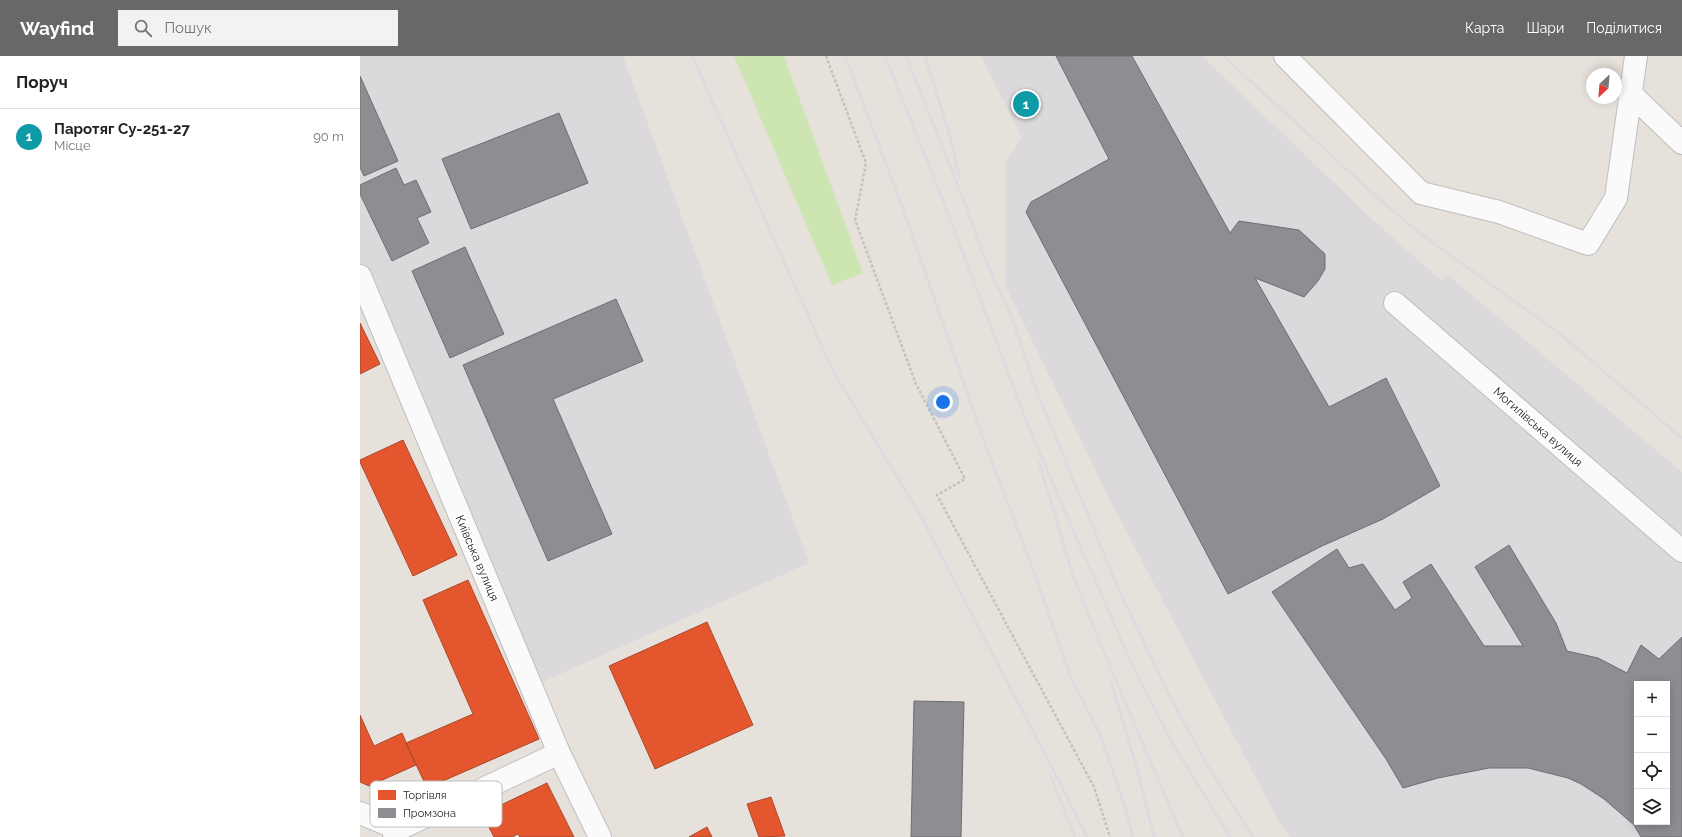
<!DOCTYPE html>
<html lang="uk">
<meta charset="utf-8">
<style>
:root{--surface:#fff;--page:#f2f2f2;--text:#222;--muted:#767676;--line:#e0e0e0;--accent:#6a6866}
body{margin:0;font-family:Raleway,sans-serif;background:var(--page);color:var(--text)}
.controls{position:absolute;right:12px;bottom:12px;display:grid;overflow:hidden;border-radius:0px;box-shadow:0 2px 10px #0003}
.controls button{width:36px;height:36px;display:grid;place-items:center;padding:0;border:0;border-bottom:1px solid var(--line);background:var(--surface);color:var(--text);font:20px sans-serif}
.compass{position:absolute;left:1226px;top:12px;width:36px;height:36px;border-radius:50%;background:var(--surface);box-shadow:0 2px 10px #0003;rotate:206deg}
.you{position:absolute;left:583px;top:346px;width:14px;height:14px;margin:-10px;border:3px solid #fff;border-radius:50%;background:#1a73e8;box-shadow:0 0 0 6px #1a73e833}
.badge{display:grid;place-items:center;width:26px;height:26px;border-radius:50%;background:var(--accent);color:#fff;font-size:13px;font-weight:700}
.pin{position:absolute;translate:-50% -50%;border:2px solid #fff;box-shadow:0 1px 4px #0006}
.list{margin:0;padding:0;list-style:none}
h2{display:flex;justify-content:space-between;align-items:center;height:52px;margin:0;padding:0 16px;font-size:17px}
h2 small{font-size:13px;font-weight:400;color:var(--muted)}
.list li{display:grid;grid-template-columns:26px 1fr auto;gap:12px;align-items:center;box-sizing:border-box;height:56px;padding:0 16px;border-top:1px solid var(--line)}
.list b{display:block;font-size:15px;white-space:nowrap}
.list p{margin:0;font-size:13px;white-space:nowrap;color:var(--muted)}
.list em{font-size:13px;font-style:normal;color:var(--muted)}
.icon{flex:none;width:22px;height:22px;fill:none;stroke:currentColor;stroke-width:2;stroke-linecap:round;stroke-linejoin:round}
.map{position:relative;flex:none;width:1322px;height:781px;overflow:hidden}
header{display:flex;align-items:center;gap:24px;box-sizing:border-box;height:56px;padding:0 20px;background:var(--accent);color:#fff}
header strong{font-size:19px}
nav{display:flex;gap:22px;margin-inline-start:auto;font-size:14px}
.search{width:280px;height:36px;background:var(--page);display:flex;align-items:center;gap:10px;box-sizing:border-box;padding:0 14px;border-radius:0px;color:var(--muted);font-size:15px}
main{display:flex}
aside{flex:1;background:var(--surface)}
.map>svg:first-child{display:block}
.industrial{fill:#dcd9dc;fill-rule:evenodd}
.green{fill:#cce5b1}
.shops{fill:#e4572e;stroke:#ab492c}
.industry{fill:#8d8d92;stroke:#6e6e72;fill-rule:evenodd}
.lines{fill:none;stroke-linecap:round;stroke-linejoin:round}
.minor-casing{stroke:#bfbebe;stroke-width:24}
.tertiary-casing{stroke:#bfbebe;stroke-width:24}
.path{stroke:#c2c2c1;stroke-width:2.5;stroke-dasharray:3 2;stroke-linecap:butt}
.minor{stroke:#fbfafa;stroke-width:22}
.tertiary{stroke:#fbfafa;stroke-width:22}
.rail{stroke:#dcdcde;stroke-width:3}
.labels{text-anchor:middle;dominant-baseline:central;stroke-width:4;stroke-linejoin:round;paint-order:stroke}
.street-label{font-size:12px;fill:#272727;stroke:#fff}
.key{fill:#fff;stroke:#bebebe;stroke-width:1}
.key-label{font-size:11px;fill:#272727}
</style>
<header>
<strong>Wayfind</strong>
<div class="search"><svg class="icon" aria-label="search" viewBox="0 0 24 24"><circle cx="10" cy="10" r="6"/><path d="M15 15l6 6"/></svg>Пошук</div>
<nav><a>Карта</a><a>Шари</a><a>Поділитися</a></nav>
</header>
<main>
<aside>
<h2>Поруч<small></small></h2>
<ul class="list">
<li><span class="badge" style="background:#0f9aa8">1</span><div><b>Паротяг Су-251-27</b><p>Місце</p></div><em>90 m</em></li>
</ul>
</aside>
<div class="map">
<svg width="1322" height="781" viewBox="0 0 1322 781">
<rect width="100%" height="100%" fill="#e7e1dc"/>
<path class="industrial" d="M 0,0 L 263,0 L 449,507 L 171,631 L 0,220 Z
M 621,0 L 842,0 L 1014,165 L 1082,225 L 1088,219 L 1322,416 L 1322,781 L 930,781 L 919,766 L 751,446 L 645,229 L 645,106 L 662,82 ZM 1277,628 L 1307,628 L 1307,766 L 1277,766 Z"/>
<path class="green" d="M 374,0 L 424,0 L 503,217 L 472,229 Z"/>
<path class="shops" d="M 0,267 L 20,308 L 0,318 Z
M 43,384 L 97,499 L 53,520 L 0,406 L 0,404 Z
M 108,524 L 179,683 L 67,732 L 46,687 L 113,658 L 63,544 Z
M 347,566 L 393,669 L 295,713 L 249,610 Z
M 0,659 L 14,690 L 42,677 L 56,709 L 9,730 L 0,726 Z
M 187,727 L 214,781 L 160,781 L 158,778 L 152,781 L 134,781 L 122,758 Z
M 411,741 L 425,780 L 399,781 L 387,748 Z
M 347,771 L 352,781 L 329,781 Z"/>
<path class="industry" d="M 696,0 L 772,0 L 870,177 L 879,165 L 939,174 L 965,198 L 965,213 L 958,225 L 944,241 L 895,222 L 969,351 L 1026,322 L 1080,430 L 1023,463 L 962,490 L 868,538 L 666,156 L 671,146 L 749,103 Z
M 0,20 L 38,105 L 4,120 L 0,111 Z
M 199,57 L 228,127 L 111,173 L 82,103 Z
M 36,112 L 44,129 L 56,124 L 71,156 L 57,162 L 69,187 L 32,205 L 0,138 L 0,129 Z
M 105,191 L 144,278 L 90,302 L 52,215 Z
M 256,243 L 283,305 L 193,343 L 252,478 L 188,505 L 103,309 Z
M 1149,489 L 1196,567 L 1207,595 L 1238,602 L 1267,617 L 1281,589 L 1299,603 L 1322,581 L 1322,781 L 1281,781 L 1274,769 L 1244,743 L 1221,728 L 1208,722 L 1168,712 L 1129,712 L 1078,722 L 1043,732 L 1026,703 L 912,536 L 977,493 L 989,512 L 1003,508 L 1035,554 L 1052,542 L 1043,526 L 1071,508 L 1124,590 L 1163,590 L 1115,511 ZM 1277,628 L 1307,628 L 1307,766 L 1277,766 Z
M 554,645 L 604,646 L 601,781 L 551,781 Z"/>
<g class="lines">
<defs>
<path id="minor" d="M 925,0 L 1061,137 L 1139,156 L 1228,188 L 1256,142 L 1276,0
M 1271,38 L 1322,87
M 1035,247 L 1322,495
M 0,757 L 39,773
M 34,781 L 39,773 L 199,697"/>
<path id="tertiary" d="M 0,220 L 199,697 L 240,781"/>
</defs>
<use href="#minor" class="minor-casing"/>
<use href="#tertiary" class="tertiary-casing"/>
<path class="path" d="M 466,0 L 506,107 L 495,164 L 556,328 L 605,423 L 577,439 L 734,731 L 750,781"/>
<use href="#minor" class="minor"/>
<use href="#tertiary" class="tertiary"/>
<path class="rail" d="M 332,0 L 473,315 L 559,457 L 702,731 L 727,781
M 485,0 L 542,150 L 624,385 L 674,516 L 711,622 L 740,678 L 764,748 L 773,781
M 525,0 L 589,160 L 667,367 L 744,545 L 777,619 L 814,690 L 870,781
M 546,0 L 606,150 L 624,201 L 651,259 L 677,336 L 759,534 L 808,637 L 846,707 L 893,781
M 565,0 L 589,77 L 600,123
M 863,0 L 1018,142 L 1061,178 L 1200,278 L 1322,382
M 679,406 L 713,519 L 738,582 L 823,781
M 751,626 L 776,709 L 794,781
M 690,718 L 715,781"/>
</g>
<g class="labels">
<g class="street-label">
<text transform="translate(1178 371) rotate(41)">Могилівська вулиця</text>
<text transform="translate(117 502) rotate(67)">Київська вулиця</text>
</g>
</g>
<rect x="10" y="725" width="132" height="46" rx="6" class="key"/>
<rect x="18" y="734" width="18" height="10" fill="#e4572e"/>
<rect x="18" y="752" width="18" height="10" fill="#8d8d92"/>
<g class="key-label">
<text x="43" y="743">Торгівля</text>
<text x="43" y="761">Промзона</text>
</g>
</svg>
<div class="controls">
<button>+</button>
<button>−</button>
<button><svg class="icon" aria-label="locate" viewBox="0 0 24 24"><circle cx="12" cy="12" r="6"/><path d="M12 2v4M12 18v4M2 12h4M18 12h4"/></svg></button>
<button><svg class="icon" aria-label="layers" viewBox="0 0 24 24"><path d="M12 4l9 5-9 5-9-5zM3 14l9 5 9-5"/></svg></button>
</div>
<svg class="compass" viewBox="-18 -18 36 36"><path d="M0-13l5 13h-10z" fill="#e53935"/><path d="M0 13l5-13h-10z" fill="#767676"/></svg>
<div class="you"></div>
<div class="pin badge" style="left:666px;top:48px;background:#0f9aa8">1</div>
</div>
</main>
